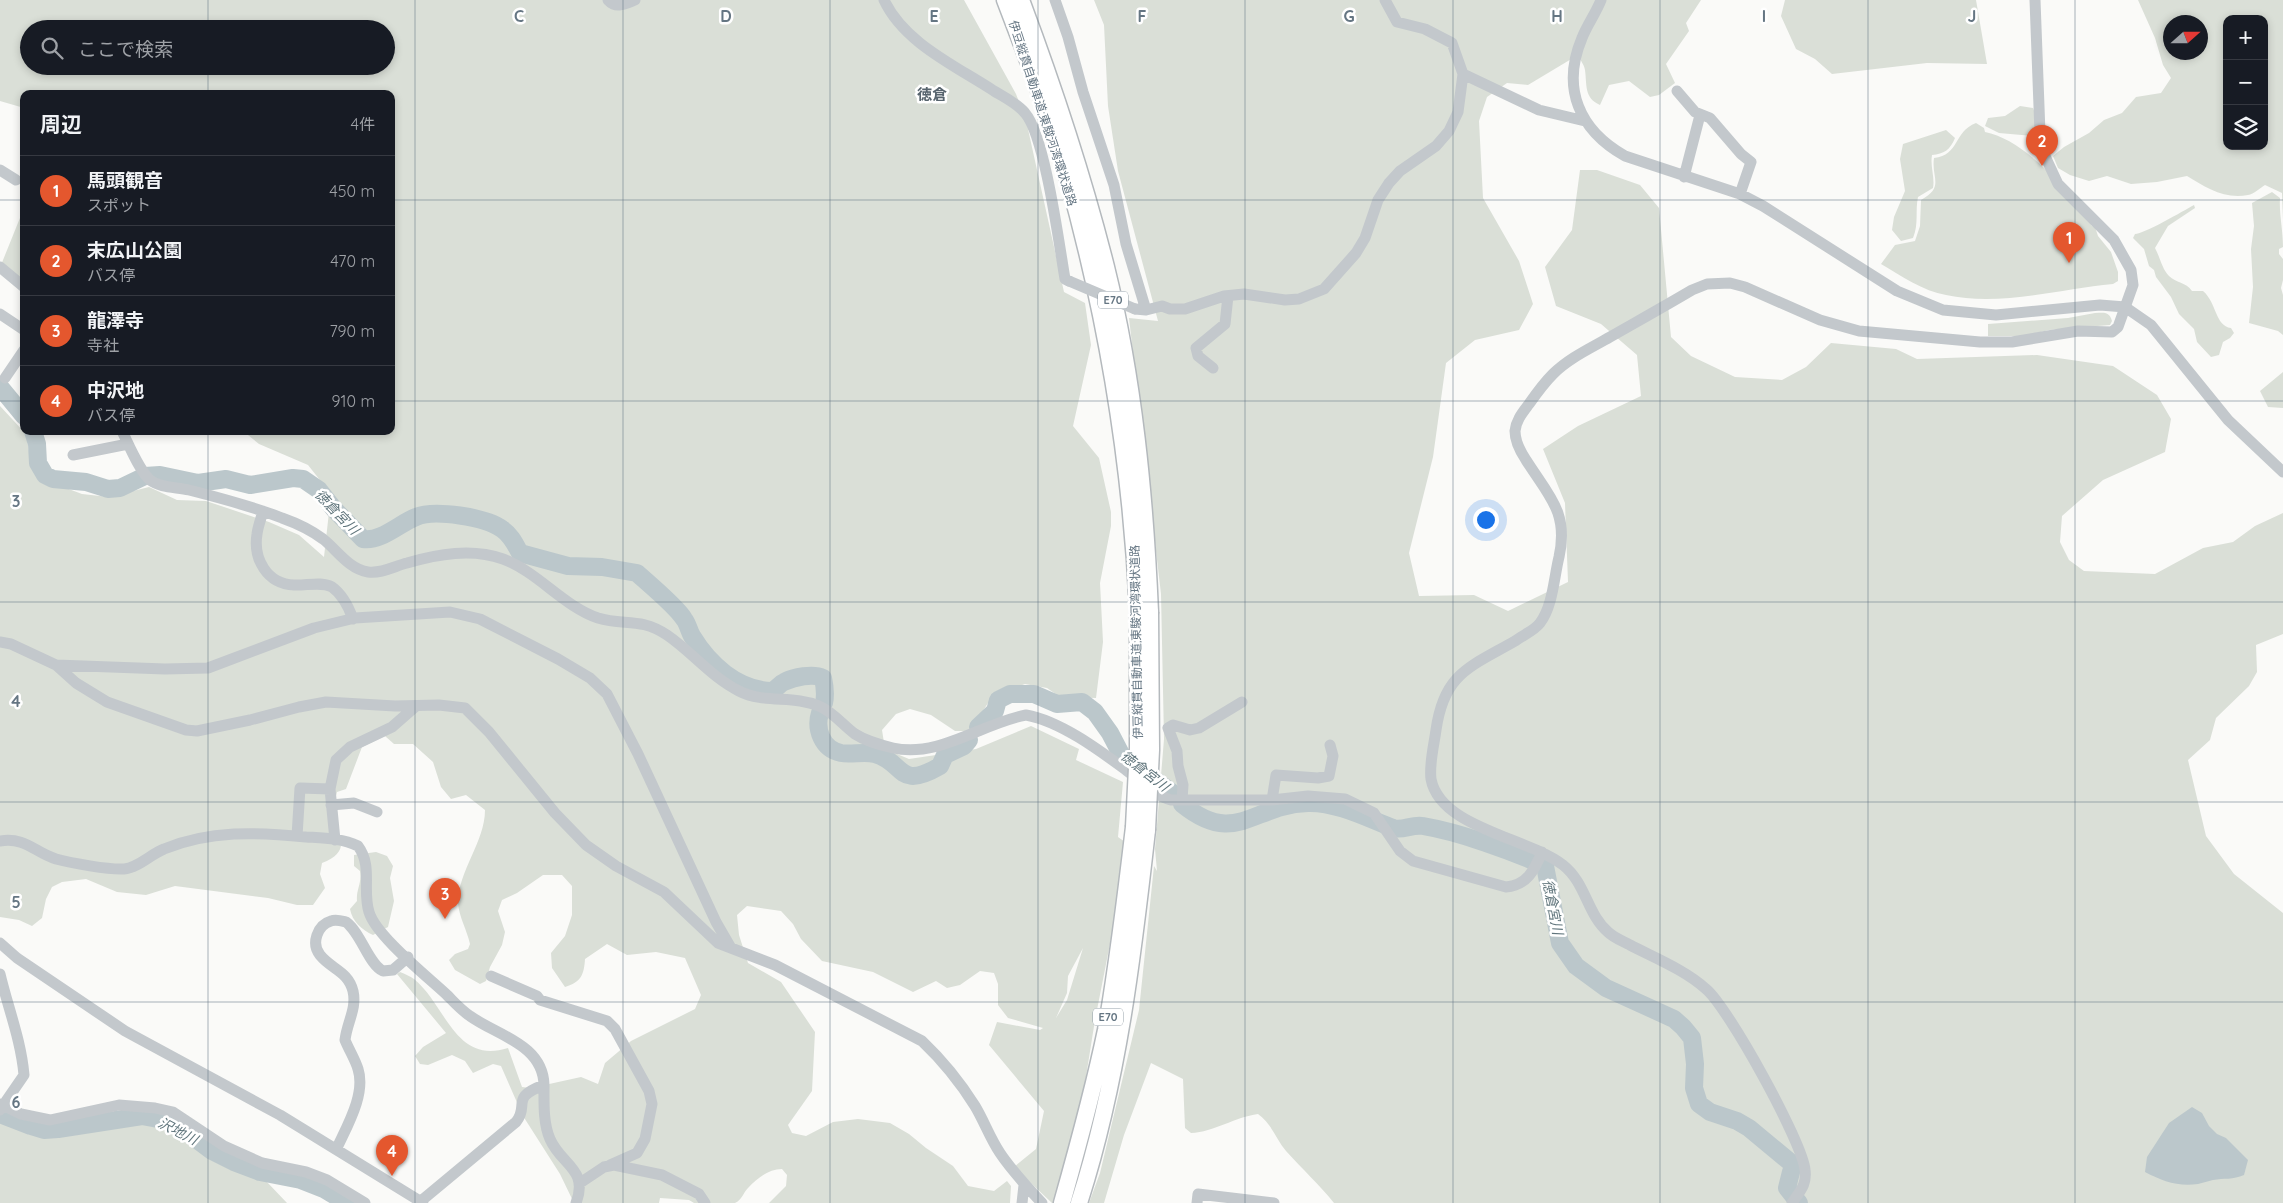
<!DOCTYPE html>
<html lang="ja">
<meta charset="utf-8">
<style>
:root{--surface:#171b24;--page:#20242c;--text:#f1f3f6;--muted:#9ea1a6;--line:#363941;--accent:#e4572e}
body{margin:0;font-family:Quicksand,"Noto Sans JP",sans-serif;background:var(--page);color:var(--text)}
.controls{position:absolute;right:15px;top:15px;display:grid;overflow:hidden;border-radius:10px;box-shadow:0 2px 8px #0003}
.controls button{width:45px;height:45px;display:grid;place-items:center;padding:0;border:0;border-bottom:1px solid var(--line);background:var(--surface);color:var(--text);font:25px sans-serif}
.compass{position:absolute;left:2163px;top:15px;width:45px;height:45px;border-radius:50%;background:var(--surface);box-shadow:0 2px 8px #0003;rotate:69deg}
.you{position:absolute;left:1485px;top:519px;width:18px;height:18px;margin:-12px;border:4px solid #fff;border-radius:50%;background:#1a73e8;box-shadow:0 0 0 8px #1a73e833}
.badge{display:grid;place-items:center;width:32px;height:32px;border-radius:50%;background:var(--accent);color:#fff;font-size:16px;font-weight:700}
.pin{position:absolute;translate:-50% -41px;filter:drop-shadow(0 1px 2px #0008)}
.pin::after{content:'';position:absolute;top:26px;width:18px;height:15px;background:inherit;clip-path:polygon(0 0,100% 0,50% 100%)}
.list{margin:0;padding:0;list-style:none}
h2{display:flex;justify-content:space-between;align-items:center;height:65px;margin:0;padding:0 20px;font-size:21px}
h2 small{font-size:16px;font-weight:400;color:var(--muted)}
.list li{display:grid;grid-template-columns:32px 1fr auto;gap:15px;align-items:center;box-sizing:border-box;height:70px;padding:0 20px;border-top:1px solid var(--line)}
.list b{display:block;font-size:19px;white-space:nowrap}
.list p{margin:0;font-size:16px;white-space:nowrap;color:var(--muted)}
.list em{font-size:16px;font-style:normal;color:var(--muted)}
.icon{flex:none;width:28px;height:28px;fill:none;stroke:currentColor;stroke-width:2;stroke-linecap:round;stroke-linejoin:round}
.map{position:relative;flex:none;width:2283px;height:1203px;overflow:hidden}
.search{position:absolute;background:var(--surface);box-shadow:0 2px 8px #0003;left:20px;top:20px;width:375px;height:55px;display:flex;align-items:center;gap:12px;box-sizing:border-box;padding:0 18px;border-radius:28px;color:var(--muted);font-size:19px}
.panel{position:absolute;background:var(--surface);box-shadow:0 2px 8px #0003;left:20px;top:90px;width:375px;height:345px;border-radius:10px}
.map>svg:first-child{display:block}
.green{fill:#dadfd7;fill-rule:evenodd}
.water{fill:#bbc7cb}
.lines{fill:none;stroke-linecap:round;stroke-linejoin:round}
.river{stroke:#bbc7cb;stroke-width:18}
.highway-casing{stroke:#b4b9bd;stroke-width:19}
.minor{stroke:#c3c8cc;stroke-width:11}
.highway{stroke:#fff;stroke-width:16}
.highway-bridge-casing{stroke:#b4b9bd;stroke-width:19;stroke-linecap:butt}
.minor-bridge{stroke:#c3c8cc;stroke-width:11}
.highway-bridge{stroke:#fff;stroke-width:16}
.grid{fill:none;stroke:#657683;stroke-width:1;stroke-opacity:0.55}
.labels{text-anchor:middle;dominant-baseline:central;stroke-width:5;stroke-linejoin:round;paint-order:stroke}
.shield{fill:#fff;stroke:#939fa8;stroke-width:1}
.shield-label{font-size:11px;font-weight:bold;fill:#657683}
.street-label{font-size:12px;fill:#657683;stroke:#fff}
.water-label{font-size:14px;font-style:italic;fill:#60757c;stroke:#fff}
.quarter-label{font-size:15px;font-weight:bold;fill:#57646e;stroke:#fff}
.grid-label{font-size:16px;text-anchor:middle;font-weight:bold;fill:#657683;stroke:#fff;stroke-width:5;stroke-linejoin:round;paint-order:stroke}
</style>
<div class="map">
<svg width="2283" height="1203" viewBox="0 0 2283 1203">
<rect width="100%" height="100%" fill="#fafaf8"/>
<path class="green" d="M 0,0 L 964,0 L 1016,94 L 1026,120 L 1064,292 L 1085,303 L 1091,345 L 1073,426 L 1099,458 L 1111,512 L 1111,526 L 1100,583 L 1103,642 L 1096,698 L 1060,697 L 1047,688 L 1025,684 L 1011,689 L 988,703 L 970,731 L 955,731 L 931,715 L 910,709 L 896,714 L 882,730 L 885,749 L 909,759 L 976,749 L 1031,726 L 1079,749 L 1076,760 L 1123,782 L 1118,837 L 1125,842 L 1119,898 L 1095,1020 L 1084,1089 L 1055,1203 L 1052,1203 L 1014,1167 L 1036,1149 L 1044,1111 L 989,1045 L 997,1022 L 1040,1030 L 1043,1028 L 1008,1018 L 998,1005 L 998,984 L 994,973 L 980,971 L 960,985 L 947,988 L 936,981 L 913,992 L 873,972 L 822,961 L 801,939 L 793,924 L 781,911 L 747,906 L 737,915 L 739,935 L 748,963 L 781,982 L 815,1032 L 812,1091 L 788,1125 L 792,1133 L 806,1136 L 833,1122 L 858,1119 L 890,1123 L 909,1134 L 926,1148 L 953,1166 L 968,1186 L 994,1191 L 1007,1181 L 1011,1186 L 1010,1203 L 769,1203 L 786,1186 L 787,1175 L 782,1169 C 769,1169 757,1178 748,1188 C 743,1193 742,1200 735,1203 L 694,1203 L 689,1200 L 660,1198 L 659,1203 L 574,1203 L 560,1174 L 523,1116 L 501,1066 L 493,1064 L 473,1073 L 465,1061 L 452,1055 L 428,1065 L 420,1064 L 415,1056 L 423,1047 L 446,1033 L 397,974 L 400,972 C 405,974 410,976 414,979 C 446,1005 455,1065 508,1048 L 522,1087 L 531,1088 L 581,1077 L 598,1084 L 605,1063 L 631,1041 L 695,1009 L 701,995 L 685,958 L 656,952 L 627,955 L 607,944 L 585,959 C 584,975 581,982 565,987 L 552,968 L 551,953 L 565,936 L 572,915 L 572,886 L 562,875 L 543,875 L 517,893 L 502,900 L 498,911 L 505,932 L 502,945 L 490,967 L 486,981 L 480,984 L 455,970 L 449,960 L 455,954 L 468,949 L 470,944 C 467,930 459,917 458,903 C 458,871 485,842 485,810 L 466,795 L 451,799 L 441,787 L 433,762 L 413,744 L 394,744 L 385,736 L 362,747 L 346,789 L 337,792 L 331,815 C 342,838 350,852 322,863 L 320,874 L 325,888 L 313,905 L 297,905 L 268,898 L 175,886 L 146,895 L 117,892 L 86,879 L 62,882 L 52,887 L 46,899 L 42,918 L 32,926 L 19,920 L 0,917 L 0,406 L 26,434 L 30,457 L 35,468 L 51,487 L 66,488 L 82,494 L 109,497 L 149,487 L 177,500 L 206,501 L 269,522 L 299,535 L 324,557 L 331,494 L 308,465 L 259,444 L 243,431 L 391,431 L 391,94 L 24,94 L 24,108 L 0,101 ZM 29,29 L 386,29 L 386,66 L 29,66 ZM 1083,948 L 1067,1000 L 1056,1018 L 1067,993 L 1068,976 Z
M 1094,0 L 1701,0 L 1686,23 L 1689,31 L 1666,64 L 1675,83 L 1659,95 L 1650,97 L 1629,81 L 1609,85 L 1600,105 C 1584,98 1587,85 1585,70 C 1584,64 1580,60 1578,55 L 1528,85 L 1507,83 L 1487,97 L 1479,121 L 1483,198 L 1519,261 L 1533,304 L 1519,330 L 1475,340 L 1446,363 L 1433,457 L 1409,553 L 1419,596 L 1474,595 L 1508,611 L 1568,582 L 1565,503 L 1543,449 L 1578,426 L 1641,396 L 1637,355 L 1601,324 L 1556,306 L 1545,267 L 1572,230 L 1580,170 L 1597,170 L 1640,185 L 1659,208 L 1671,337 L 1691,356 L 1735,377 L 1782,380 L 1806,367 L 1831,343 L 1896,349 L 1917,359 L 2037,355 L 2113,366 L 2157,395 L 2171,419 L 2165,452 L 2103,480 L 2062,516 L 2060,542 L 2069,560 L 2084,571 L 2155,574 L 2203,548 L 2233,542 L 2255,526 L 2283,513 L 2283,634 L 2256,645 L 2257,672 L 2249,686 L 2216,718 L 2210,740 L 2188,760 L 2206,836 L 2234,874 L 2283,913 L 2283,1203 L 1334,1203 C 1319,1184 1302,1169 1286,1151 C 1276,1139 1272,1124 1258,1114 C 1235,1117 1214,1132 1191,1133 L 1185,1128 L 1183,1079 L 1151,1063 L 1124,1135 L 1104,1203 L 1089,1203 L 1100,1173 L 1139,1010 L 1154,866 L 1157,871 L 1155,849 L 1164,739 L 1161,594 L 1129,318 L 1158,321 L 1118,171 L 1108,106 L 1104,25 Z
M 1785,0 L 1976,0 L 1987,64 L 1927,63 L 1832,74 L 1815,59 L 1796,49 L 1781,16 Z
M 2138,0 L 2283,0 L 2283,220 L 2282,193 L 2265,185 C 2260,188 2254,194 2248,195 C 2225,200 2205,187 2187,176 L 2157,182 L 2131,184 L 2107,176 L 2089,181 L 2070,175 L 2058,168 L 2053,156 L 2064,147 L 2089,133 L 2104,120 L 2122,113 L 2136,97 L 2161,93 L 2171,78 L 2163,65 L 2155,38 ZM 2227,19 L 2264,19 L 2264,146 L 2227,146 ZM 2170,22 L 2200,22 L 2200,52 L 2170,52 Z
M 2020,106 L 2033,108 L 2037,118 L 2033,136 L 1999,133 L 1985,126 L 1988,118 L 2005,116 Z
M 1976,123 L 1984,128 L 1985,132 C 2024,139 2072,193 2092,226 L 2095,227 L 2098,236 L 2111,252 L 2118,272 L 2118,281 L 2113,284 C 2059,289 2000,307 1946,295 C 1923,291 1901,276 1881,264 L 1895,245 L 1915,241 L 1920,226 L 1921,200 C 1945,187 1931,178 1934,158 C 1960,155 1953,132 1976,123 Z
M 1946,130 L 1955,138 C 1950,150 1944,154 1932,155 C 1930,167 1935,177 1933,188 L 1918,197 C 1915,211 1919,224 1913,238 L 1901,241 L 1892,230 L 1894,217 L 1905,191 L 1900,159 L 1903,144 Z
M 2272,192 L 2280,198 C 2279,214 2283,230 2283,247 L 2279,249 L 2279,254 L 2283,259 L 2283,280 L 2281,288 L 2283,295 L 2283,335 L 2278,331 L 2249,323 L 2253,287 L 2251,249 L 2254,226 L 2252,203 Z
M 2194,205 L 2195,208 L 2168,226 L 2155,248 C 2160,257 2162,269 2169,276 C 2176,283 2186,282 2192,291 L 2203,291 C 2217,303 2215,326 2231,328 L 2234,333 L 2230,338 L 2223,342 L 2219,355 L 2211,357 L 2197,342 L 2194,329 L 2179,314 L 2171,297 L 2156,277 L 2154,270 L 2149,266 L 2144,249 L 2133,238 L 2135,234 C 2144,234 2183,211 2194,205 Z
M 24,208 L 24,280 L 1,265 Z
M 2095,313 C 2104,313 2109,311 2112,321 L 2110,325 L 2049,330 L 2024,336 L 1988,336 L 1988,324 L 2068,318 Z
M 2283,372 L 2283,408 L 2268,407 L 2260,391 Z
M 376,852 L 387,856 L 393,866 L 390,878 L 394,901 L 388,927 L 373,935 C 362,930 352,921 350,909 L 357,901 C 356,889 362,884 360,871 L 354,866 L 354,855 Z
M 0,1119 C 53,1141 85,1132 138,1120 L 147,1122 L 166,1121 L 213,1155 L 267,1182 L 287,1203 L 0,1203 Z"/>
<path class="water" d="M 2192,1107 L 2202,1113 L 2209,1126 L 2217,1134 L 2226,1138 L 2248,1160 L 2244,1175 C 2233,1180 2224,1178 2213,1180 C 2208,1181 2203,1183 2198,1184 C 2178,1187 2162,1181 2145,1172 L 2147,1157 L 2169,1123 Z"/>
<g class="lines">
<path class="river" d="M 0,387 L 24,416
M 33,431 L 37,444 L 38,463 L 45,475 L 53,479 L 86,482 L 108,489 L 120,488 L 145,476 L 160,475 L 198,483 L 226,479 L 250,485 L 293,478 L 303,479 L 319,490 L 334,509 L 363,539 C 381,542 400,523 416,517 C 434,509 486,517 502,529 C 511,535 515,544 520,553 L 568,566 L 602,567 L 637,573 C 649,584 677,607 684,619 C 688,624 689,631 692,636 C 709,664 737,690 772,691 C 777,689 779,684 784,682 C 794,677 813,673 823,678 C 825,687 826,694 824,703
M 820,713 C 815,729 822,749 841,753 C 852,755 864,751 875,754 C 905,762 897,791 940,766 L 945,755 L 964,746 L 969,740
M 978,727 L 995,711 L 998,700 L 1010,694 L 1034,694 L 1057,704 L 1082,702 L 1095,712 L 1110,733 L 1122,756 L 1174,794
M 1182,804 C 1236,848 1253,804 1308,803 C 1336,802 1367,818 1393,828 C 1403,831 1412,824 1423,826 C 1459,832 1512,851 1545,866 L 1560,943 L 1576,966 L 1606,988 L 1674,1019 L 1683,1027 L 1692,1038 L 1695,1064 L 1694,1088 L 1699,1104 L 1710,1112 L 1737,1121 L 1749,1128 L 1790,1162 L 1792,1168 L 1787,1188 L 1799,1203
M 0,1114 L 31,1126 L 44,1130 L 58,1129 L 142,1116 L 163,1120 L 180,1127 L 212,1151 L 234,1162 L 260,1172 L 301,1180 L 324,1189 L 347,1203"/>
<defs>
<path id="highway" d="M 1005,0 C 1027,58 1050,115 1067,175 C 1107,317 1131,462 1138,610
M 1021,0 C 1054,88 1083,176 1106,267 C 1134,380 1145,496 1150,612
M 1062,1203 C 1078,1146 1094,1088 1106,1030 C 1118,963 1126,895 1134,827
M 1079,1203 C 1118,1082 1133,955 1147,830"/>
</defs>
<use href="#highway" class="highway-casing"/>
<path class="minor" d="M 608,0 C 616,9 625,4 635,0
M 884,0 C 904,43 956,66 994,91 C 1004,97 1018,104 1025,113 C 1045,136 1059,244 1065,279 L 1069,281
M 1055,0 L 1068,37 L 1083,92 L 1114,185 L 1126,244 L 1146,310
M 1601,0 C 1596,13 1587,25 1582,38 C 1561,88 1579,130 1625,156 L 1740,194 L 1763,206 L 1897,291 L 1943,310 L 1996,315 L 2100,305 L 2125,307 L 2151,325 L 2228,420 L 2283,472
M 1463,74 L 1539,110 L 1585,121
M 1677,91 L 1695,112 L 1710,118 L 1741,154 L 1751,162 L 1740,194
M 0,170 L 16,180
M 1684,177 L 1700,115
M 0,267 L 24,287
M 1135,309 L 1146,310 L 1162,306 L 1170,309 L 1185,309 L 1224,296 L 1244,294 L 1285,300 L 1299,299 L 1324,289 L 1356,253 L 1365,238 L 1378,200 L 1389,183 L 1400,171 L 1436,146 L 1449,131 L 1458,112 L 1463,74 L 1452,43 L 1425,29 L 1397,22 L 1385,0
M 0,314 L 24,330
M 1213,368 L 1198,356 L 1196,348 L 1225,324 L 1228,296
M 5,378 L 24,350
M 122,431 C 129,445 139,470 150,480 C 160,488 177,487 189,490 C 220,498 252,506 282,518 C 296,523 311,530 323,539 C 337,550 349,569 368,572 C 381,574 395,566 407,563 C 438,554 472,548 503,559 C 538,572 563,606 598,618 C 624,626 640,617 667,635 C 692,652 711,677 739,691 C 764,704 793,695 819,706 C 833,712 843,725 855,734 C 866,741 880,745 893,748 C 940,758 982,723 1026,715 C 1060,721 1099,750 1126,770 C 1141,781 1153,795 1171,800 L 1272,800 L 1308,796 L 1345,799 L 1374,813 L 1400,851 L 1413,861 L 1506,887 C 1527,885 1534,871 1542,852
M 73,455 L 128,444
M 263,511 C 261,519 258,526 257,534 C 253,559 267,584 294,585 C 305,586 322,581 332,587 C 342,594 349,608 353,619
M 0,642 L 11,644 L 56,665 L 76,683 L 107,702 L 186,730 L 197,731 L 250,720 L 299,707 L 326,702 L 395,706 L 439,705 L 465,708 L 489,732 L 555,813 L 586,845 L 616,866 L 664,892 L 718,943 L 775,965 L 922,1041 C 942,1060 960,1082 975,1106 C 984,1121 990,1138 1000,1153 C 1012,1171 1027,1187 1042,1203
M 56,665 L 165,669 L 208,668 L 314,628 L 355,618 L 450,612 L 480,619 L 558,659 L 590,678 L 607,694 L 638,754 L 716,922 L 731,948
M 330,789 L 336,760 L 350,747 L 392,727 L 416,706
M 1182,800 L 1183,785 L 1178,766 L 1177,751 L 1168,728 L 1173,725 L 1190,730 L 1199,728 L 1242,702
M 1272,800 L 1276,775 L 1318,778 L 1329,776 L 1333,756 L 1330,745
M 331,805 L 354,803 L 377,812
M 297,836 L 300,788 L 330,789 L 335,840
M 0,841 C 26,837 34,852 56,859 C 71,863 109,870 124,869 C 138,868 151,854 164,849 C 210,830 257,832 306,837 C 323,838 342,838 358,846 C 373,866 362,890 369,912 C 376,936 428,977 447,995 C 454,1002 461,1010 470,1016 C 496,1035 543,1044 544,1085 C 509,1098 530,1105 516,1122 L 421,1201
M 0,943 L 17,958 L 125,1031 L 280,1115 L 423,1203
M 0,974 C 8,1008 21,1040 24,1075 L 0,1110
M 491,976 L 537,996 L 540,1000 L 607,1021 L 615,1029 L 649,1091 L 652,1104 L 645,1139 L 637,1153 L 610,1165
M 544,1085 C 544,1102 543,1123 550,1139 C 561,1165 589,1169 576,1203
M 0,1104 L 21,1114 L 50,1120 L 119,1105 L 155,1108 L 173,1112 L 224,1146 L 262,1163 L 306,1172 L 327,1180 L 365,1203
M 337,1148 C 347,1126 366,1094 358,1069 C 355,1059 349,1050 345,1040 C 347,1022 357,1009 353,991 C 348,971 331,969 320,955 C 311,944 317,925 331,921 C 336,919 342,921 346,922 C 361,933 369,965 383,971 L 393,970 L 408,957
M 580,1183 L 604,1167 L 614,1165 L 662,1175 L 699,1194 L 705,1203
M 1022,1203 L 1024,1185
M 1197,1203 L 1198,1194 L 1274,1203
M 1792,1203 C 1800,1191 1807,1185 1805,1170 C 1803,1143 1728,1007 1706,989 C 1685,970 1655,958 1630,945 C 1623,941 1614,938 1608,932 C 1587,914 1586,883 1563,865 C 1529,838 1440,828 1431,779 C 1429,764 1434,745 1436,730 C 1444,673 1470,667 1515,641 C 1523,635 1534,631 1540,623 C 1553,606 1554,577 1559,557 C 1569,512 1548,495 1526,460 C 1520,451 1515,442 1515,431 C 1516,420 1523,412 1529,404 C 1536,394 1544,383 1553,374 C 1569,358 1591,348 1610,337 C 1638,321 1665,306 1692,290 L 1707,284 L 1730,283 L 1745,287 L 1820,320 L 1859,331 L 1980,342 L 2012,342 L 2078,331 L 2112,332 L 2118,327 L 2133,285 L 2131,270 L 2114,240 L 2058,184 L 2044,154 L 2040,133 L 2035,0"/>
<use href="#highway" class="highway"/>
<defs>
<path id="highway-bridge" d="M 1134,827 L 1138,748 L 1138,610
M 1147,830 L 1151,750 L 1150,612"/>
</defs>
<use href="#highway-bridge" class="highway-bridge-casing"/>
<path class="minor-bridge" d="M 1069,281 L 1135,309"/>
<use href="#highway-bridge" class="highway-bridge"/>
</g>
<path class="grid" d="M 208,0 L 208,29M 415,0 L 415,1203M 623,0 L 623,1203M 830,0 L 830,1203M 1038,0 L 1038,1203M 1245,0 L 1245,1203M 1453,0 L 1453,1203M 1660,0 L 1660,1203M 1868,0 L 1868,1203M 2075,0 L 2075,1203M 208,66 L 208,94M 0,200 L 24,200M 391,200 L 2283,200M 0,401 L 24,401M 391,401 L 2283,401M 208,431 L 208,1203M 0,602 L 2283,602M 0,802 L 2283,802M 0,1002 L 2283,1002"/>
<g class="labels">
<g class="shield">
<rect x="1098" y="291.5" width="30" height="17" rx="4"/>
<rect x="1093" y="1008.5" width="30" height="17" rx="4"/>
</g>
<g class="shield-label">
<text x="1113" y="300">E70</text>
<text x="1108" y="1017">E70</text>
</g>
<g class="street-label">
<text transform="translate(1043 113) rotate(72)">伊豆縦貫自動車道;東駿河湾環状道路</text>
<text transform="translate(1136 642) rotate(-91)">伊豆縦貫自動車道;東駿河湾環状道路</text>
</g>
<g class="water-label">
<text transform="translate(337 512) rotate(46)">徳倉宮川</text>
<text transform="translate(1145 771) rotate(38)">徳倉宮川</text>
<text transform="translate(1553 907) rotate(79)">徳倉宮川</text>
<text transform="translate(178 1131) rotate(27)">沢地川</text>
</g>
<g class="quarter-label">
<text x="932" y="94">徳倉</text>
</g>
</g>
<g class="grid-label">
<text x="519" y="22">C</text>
<text x="726" y="22">D</text>
<text x="934" y="22">E</text>
<text x="1142" y="22">F</text>
<text x="1349" y="22">G</text>
<text x="1557" y="22">H</text>
<text x="1764" y="22">I</text>
<text x="1972" y="22">J</text>
<text x="16" y="507">3</text>
<text x="16" y="707">4</text>
<text x="16" y="908">5</text>
<text x="16" y="1108">6</text>
</g>
</svg>
<div class="controls">
<button>+</button>
<button>−</button>
<button><svg class="icon" aria-label="layers" viewBox="0 0 24 24"><path d="M12 4l9 5-9 5-9-5zM3 14l9 5 9-5"/></svg></button>
</div>
<svg class="compass" viewBox="-18 -18 36 36"><path d="M0-13l5 13h-10z" fill="#e53935"/><path d="M0 13l5-13h-10z" fill="#9ea1a6"/></svg>
<div class="you"></div>
<div class="pin badge" style="left:2069px;top:263px">1</div>
<div class="pin badge" style="left:2042px;top:166px">2</div>
<div class="pin badge" style="left:445px;top:919px">3</div>
<div class="pin badge" style="left:392px;top:1176px">4</div>
<div class="search"><svg class="icon" aria-label="search" viewBox="0 0 24 24"><circle cx="10" cy="10" r="6"/><path d="M15 15l6 6"/></svg>ここで検索</div>
<section class="panel">
<h2>周辺<small>4件</small></h2>
<ul class="list">
<li><span class="badge">1</span><div><b>馬頭観音</b><p>スポット</p></div><em>450 m</em></li>
<li><span class="badge">2</span><div><b>末広山公園</b><p>バス停</p></div><em>470 m</em></li>
<li><span class="badge">3</span><div><b>龍澤寺</b><p>寺社</p></div><em>790 m</em></li>
<li><span class="badge">4</span><div><b>中沢地</b><p>バス停</p></div><em>910 m</em></li>
</ul>
</section>
</div>
